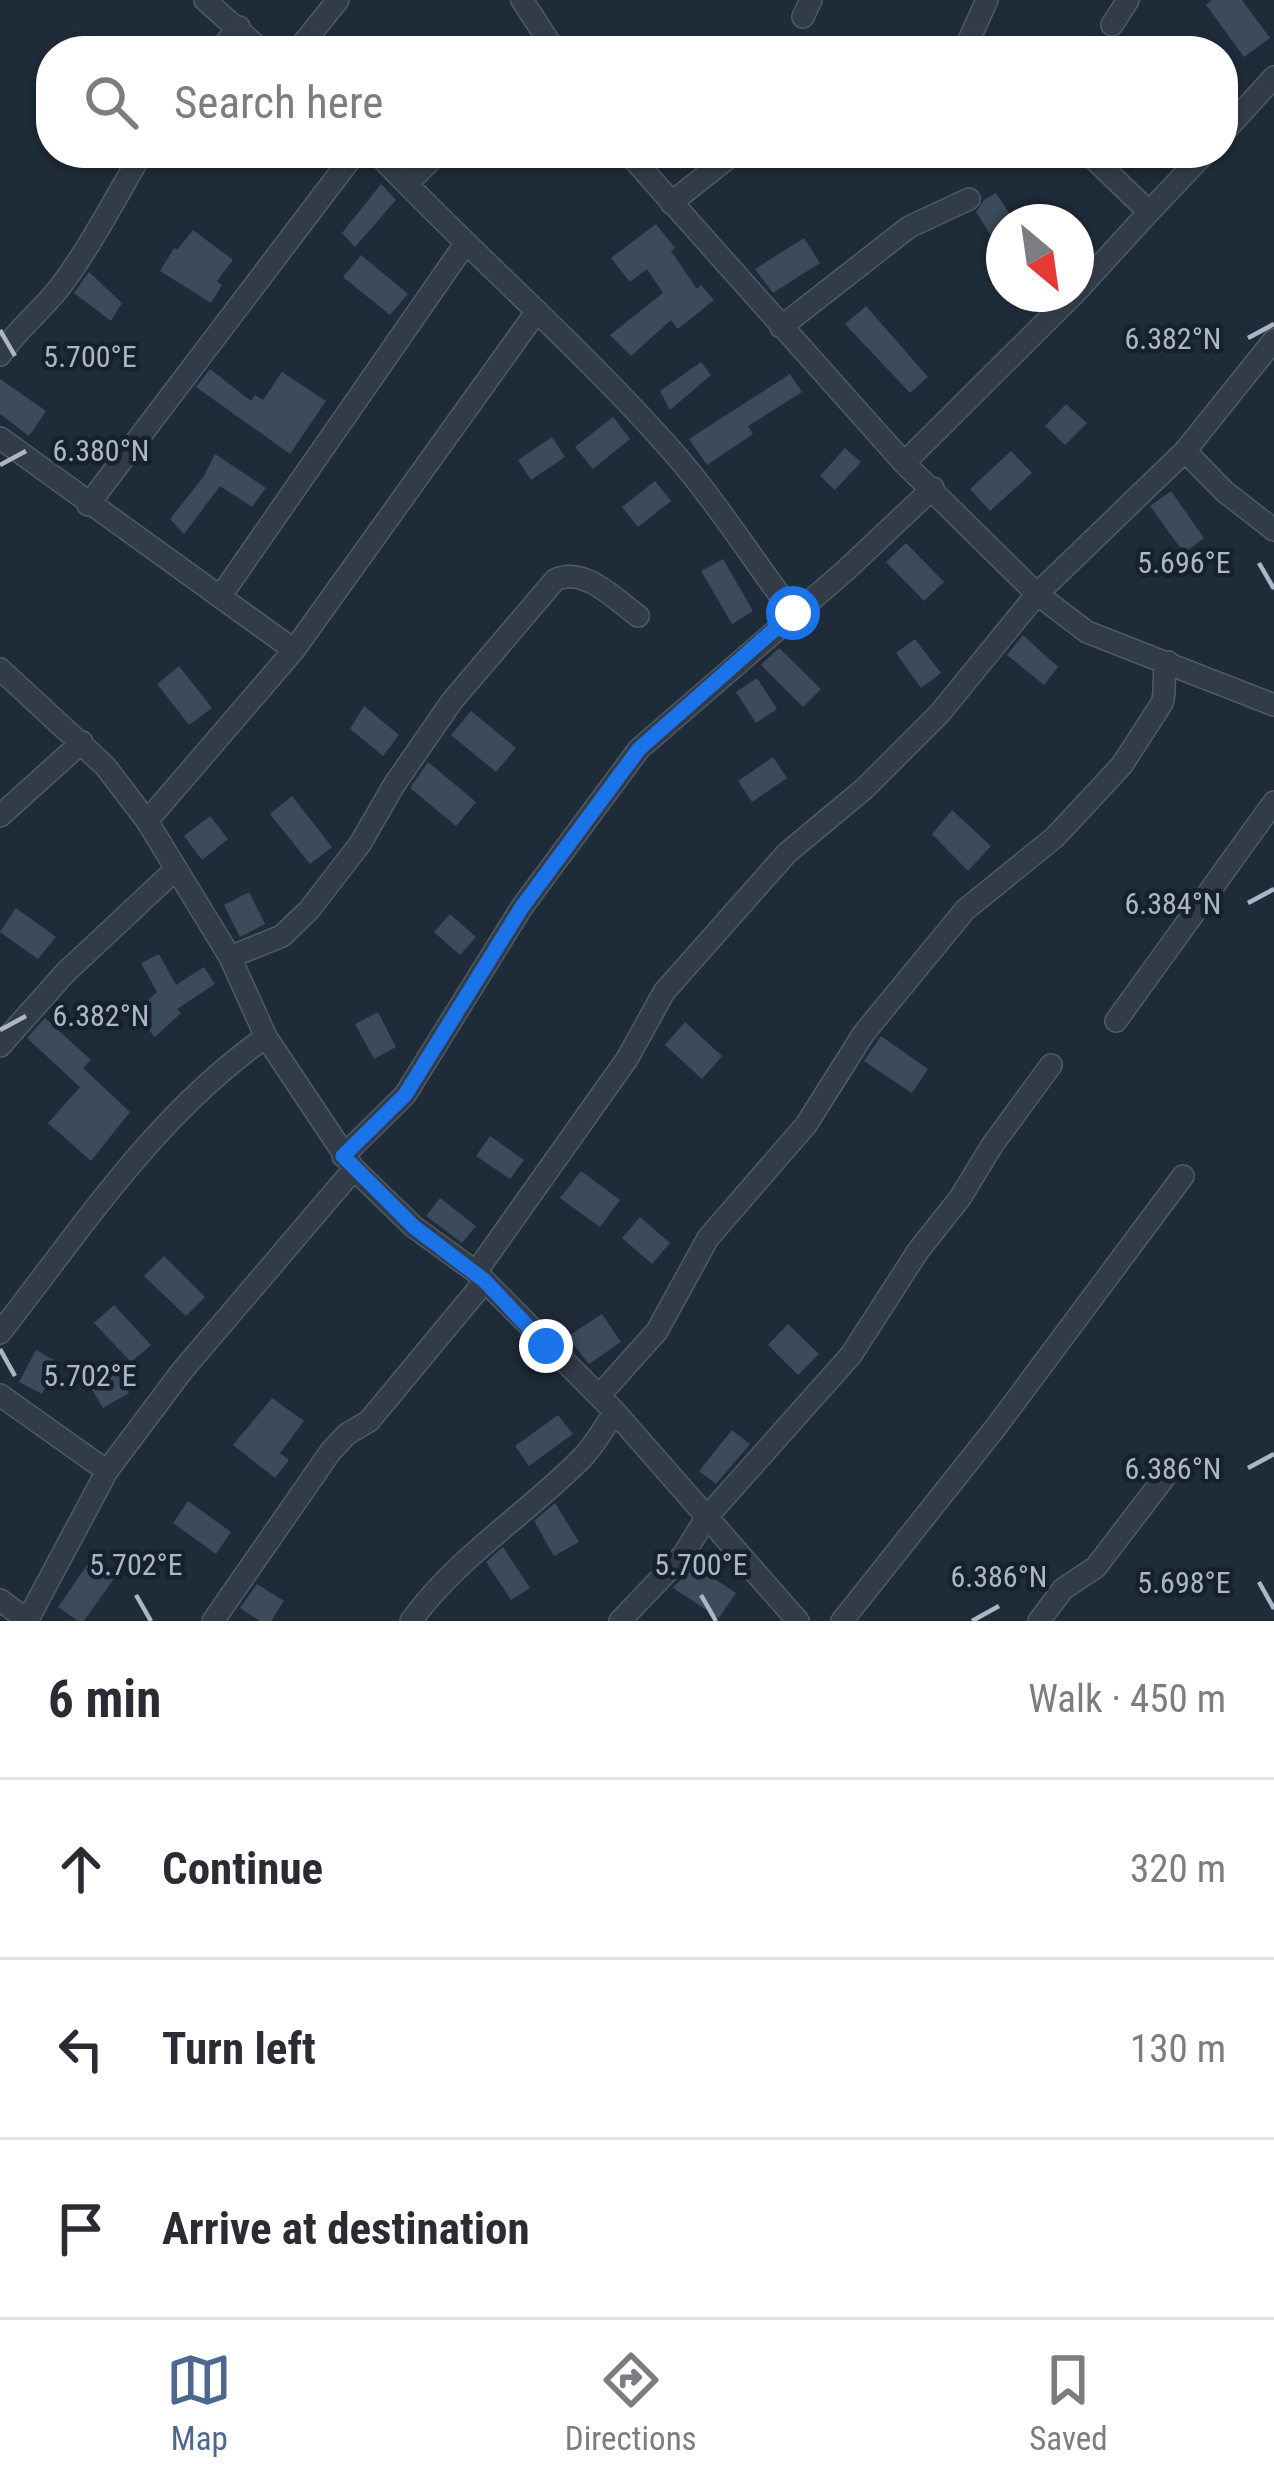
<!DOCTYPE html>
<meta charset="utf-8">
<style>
:root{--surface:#fff;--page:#f2f2f3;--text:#2b2b33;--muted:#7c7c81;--line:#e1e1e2;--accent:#4d688f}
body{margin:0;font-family:"Roboto Condensed",sans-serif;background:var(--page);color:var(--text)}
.compass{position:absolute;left:986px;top:204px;width:108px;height:108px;border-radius:50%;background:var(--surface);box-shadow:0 3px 9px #0004;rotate:151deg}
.stop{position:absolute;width:36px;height:36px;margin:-27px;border:9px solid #1a73e8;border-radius:50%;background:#fff}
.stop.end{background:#1a73e8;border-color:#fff;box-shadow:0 3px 12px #0008}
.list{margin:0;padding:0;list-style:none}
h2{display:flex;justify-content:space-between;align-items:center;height:156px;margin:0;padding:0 48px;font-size:51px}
h2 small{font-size:39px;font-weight:400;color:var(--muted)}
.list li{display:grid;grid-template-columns:78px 1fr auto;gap:36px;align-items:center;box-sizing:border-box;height:180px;padding:0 48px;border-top:3px solid var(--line)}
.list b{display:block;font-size:45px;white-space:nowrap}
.list em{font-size:39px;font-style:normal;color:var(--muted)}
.icon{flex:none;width:66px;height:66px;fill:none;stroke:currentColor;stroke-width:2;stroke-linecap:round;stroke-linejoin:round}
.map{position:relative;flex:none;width:1274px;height:1621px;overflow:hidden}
.search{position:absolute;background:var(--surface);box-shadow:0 3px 9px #0004;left:36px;right:36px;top:36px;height:132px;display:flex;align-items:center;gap:30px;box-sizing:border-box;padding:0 42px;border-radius:48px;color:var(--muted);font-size:45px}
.sheet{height:696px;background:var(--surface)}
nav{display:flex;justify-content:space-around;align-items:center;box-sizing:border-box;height:168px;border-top:3px solid var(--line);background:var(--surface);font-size:33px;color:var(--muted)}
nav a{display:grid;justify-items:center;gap:6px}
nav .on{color:var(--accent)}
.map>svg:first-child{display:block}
.building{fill:#3c4b5b}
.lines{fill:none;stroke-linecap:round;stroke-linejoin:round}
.minor-casing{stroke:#4f5a67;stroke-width:24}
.minor{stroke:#323c48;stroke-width:21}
.route{stroke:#1a73e8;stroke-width:15}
.ticks{fill:none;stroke:#abb7c6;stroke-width:4.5}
.ticks-label{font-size:30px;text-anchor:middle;fill:#abb7c6;stroke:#17212d;stroke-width:9;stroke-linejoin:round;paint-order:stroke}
</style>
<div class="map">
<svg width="1274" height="1621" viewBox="0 0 1274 1621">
<rect width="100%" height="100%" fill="#1e2b38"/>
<path class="building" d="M 1212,0 L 1242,0 L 1270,38 L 1244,57 L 1206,5 Z
M 381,184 L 396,200 L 355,247 L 342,233 Z
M 996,193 L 1015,222 L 1004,222 L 1004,256 L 976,212 L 984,200 Z
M 656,224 L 675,248 L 671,251 L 697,289 L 701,285 L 714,300 L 678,329 L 671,320 L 631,356 L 610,335 L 663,293 L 647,269 L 630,282 L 611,258 Z
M 193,230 L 233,260 L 217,281 L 222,285 L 211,303 L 160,271 L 174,248 L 177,250 Z
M 804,238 L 820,263 L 773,293 L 755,269 Z
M 361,255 L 408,294 L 390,315 L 343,277 Z
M 89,272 L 122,303 L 111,321 L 74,293 Z
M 866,306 L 928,377 L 910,393 L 845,324 Z
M 701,362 L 711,375 L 670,410 L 660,391 Z
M 210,369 L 251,401 L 255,395 L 263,400 L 282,372 L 326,401 L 290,454 L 196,387 Z
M 790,374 L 802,392 L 748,426 L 753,434 L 707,465 L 689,439 Z
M 0,379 L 46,411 L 29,436 L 0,414 Z
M 1066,404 L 1087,423 L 1065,445 L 1045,426 Z
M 613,417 L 630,439 L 593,469 L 575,447 Z
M 552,437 L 565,457 L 531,480 L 518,460 Z
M 845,448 L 861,462 L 835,490 L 820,476 Z
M 1011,451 L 1032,473 L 990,511 L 970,489 Z
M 215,454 L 266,488 L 252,507 L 220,486 L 184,534 L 170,519 L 204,476 Z
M 655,481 L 671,501 L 638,527 L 622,507 Z
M 1171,491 L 1204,538 L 1184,553 L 1150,506 Z
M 906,543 L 944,582 L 924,601 L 886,562 Z
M 723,559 L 753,611 L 732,624 L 701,571 Z
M 1023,635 L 1058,667 L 1044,685 L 1007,655 Z
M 915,639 L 941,673 L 921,688 L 896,653 Z
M 779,648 L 821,689 L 803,707 L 761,665 Z
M 179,666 L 212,708 L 189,725 L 157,684 Z
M 757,678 L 777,709 L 756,723 L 736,692 Z
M 364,706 L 399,735 L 383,756 L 350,729 Z
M 471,711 L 516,748 L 496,772 L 451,735 Z
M 773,757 L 787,778 L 752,802 L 738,781 Z
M 428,762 L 476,802 L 456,826 L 410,788 Z
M 292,796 L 332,847 L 310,864 L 270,814 Z
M 952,810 L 991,846 L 968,871 L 932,834 Z
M 210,816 L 228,839 L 202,860 L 184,836 Z
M 249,892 L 265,924 L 240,937 L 224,905 Z
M 16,908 L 56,937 L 38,959 L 0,932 Z
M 450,914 L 476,937 L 460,955 L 434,932 Z
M 159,954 L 176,985 L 204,967 L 215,984 L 177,1009 L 181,1013 L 155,1037 L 134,1013 L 157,992 L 141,963 Z
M 378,1012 L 396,1047 L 374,1059 L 355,1024 Z
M 45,1018 L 91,1060 L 83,1068 L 130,1112 L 91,1161 L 48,1123 L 80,1087 L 27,1038 Z
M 685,1022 L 722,1056 L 702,1079 L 665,1045 Z
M 881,1036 L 928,1069 L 912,1093 L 864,1061 Z
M 490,1136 L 524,1160 L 510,1179 L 476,1156 Z
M 581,1171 L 620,1200 L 600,1227 L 560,1198 Z
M 440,1198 L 476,1226 L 462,1243 L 426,1216 Z
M 640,1217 L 670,1243 L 652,1264 L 622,1238 Z
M 164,1256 L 205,1297 L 186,1316 L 144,1276 Z
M 114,1305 L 151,1345 L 131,1362 L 94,1323 Z
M 602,1314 L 621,1342 L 589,1364 L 567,1337 Z
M 788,1324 L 819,1354 L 798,1375 L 768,1345 Z
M 36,1350 L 59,1363 L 42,1394 L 19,1382 Z
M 115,1371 L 129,1393 L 103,1408 L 90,1386 Z
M 272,1398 L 304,1421 L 280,1453 L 289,1460 L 275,1478 L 233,1445 Z
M 558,1415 L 573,1434 L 529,1466 L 515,1446 Z
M 732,1430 L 750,1444 L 716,1484 L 699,1471 Z
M 188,1501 L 231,1532 L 216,1554 L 173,1523 Z
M 555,1503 L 579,1542 L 554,1556 L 534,1521 Z
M 503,1547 L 530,1588 L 511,1600 L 486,1562 Z
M 90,1561 L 115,1577 L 84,1621 L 78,1621 L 58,1607 Z
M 694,1565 L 736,1593 L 719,1618 L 673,1588 Z
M 257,1584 L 284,1601 L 271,1621 L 260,1621 L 240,1608 Z"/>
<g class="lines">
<defs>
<path id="minor" d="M 205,0 L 262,51
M 522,0 L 555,51
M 803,17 L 811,0
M 1112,25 L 1128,0
M 219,51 L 239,27
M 297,51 L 338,0
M 964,51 L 987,0
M 1223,133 L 1274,77
M 377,153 C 473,255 580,346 673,452 C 716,501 753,560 793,613
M 628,153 L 904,463 L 1037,594 L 1087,632 L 1274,705
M 1088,153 L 1149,212 L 1205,153
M 407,184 L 438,153
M 671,203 L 734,153
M 1076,292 L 1149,212
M 781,327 L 909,227 L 969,199
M 0,355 C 18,328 44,309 63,283 C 93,242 116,197 142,153
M 0,438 L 294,650
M 1185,451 L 1224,491 L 1274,530
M 904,463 L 1074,294
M 88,505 L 355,153
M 220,597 L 465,244
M 0,669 L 105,766 L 147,821 L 230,957 L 266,1037 L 354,1169 L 414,1227 L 476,1272 L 615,1412 L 798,1621
M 0,816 L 82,742
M 147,821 L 294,650 L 537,311
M 230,957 L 282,936 L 309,910 L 360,844 L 394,785 L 452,701 L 555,580 C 584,566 615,599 638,616
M 1116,1021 L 1274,802
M 0,1046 L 65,973 L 175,870
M 343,1156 L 405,1095 L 522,907 L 639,749 L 845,571 L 933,488
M 476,1272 L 627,1059 L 664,992 L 787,853 L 864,789 L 940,713 L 1037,594 L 1185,451 L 1274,340
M 0,1333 C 81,1229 157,1113 266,1037
M 0,1395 L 107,1471
M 599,1396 L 657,1331 L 708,1238 L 806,1125 L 864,1033 L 965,910 L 1055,837 L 1122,765 L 1162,703 C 1167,688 1161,675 1168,662
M 0,1600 L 27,1620
M 27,1621 L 107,1471 L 182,1371 L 354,1169
M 213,1621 L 331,1451 L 347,1434 L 369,1421 L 485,1281
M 411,1621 C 458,1556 527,1514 582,1458 C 595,1445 604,1427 615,1412
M 620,1621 L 684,1554 L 706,1518 L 851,1355 L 918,1251 L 960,1198 L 993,1144 L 1051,1065
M 842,1621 L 996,1427 L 1183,1176
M 1039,1621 L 1063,1589 L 1096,1567 L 1164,1478"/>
</defs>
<use href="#minor" class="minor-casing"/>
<use href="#minor" class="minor"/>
</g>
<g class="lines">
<path class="route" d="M 546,1346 L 485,1281 L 414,1227 L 343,1156 L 405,1095 L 522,907 L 639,749 L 793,613"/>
</g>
<path class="ticks" d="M 0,330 L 15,356M 1248,338 L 1274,324M 0,465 L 26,451M 1259,563 L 1274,589M 1248,903 L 1274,889M 0,1030 L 26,1016M 0,1349 L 15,1376M 1248,1468 L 1274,1454M 1259,1582 L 1274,1609M 136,1595 L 151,1621M 701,1595 L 716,1621M 972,1621 L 999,1606"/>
<g class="ticks-label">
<text x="1173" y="349">6.382°N</text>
<text x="90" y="367">5.700°E</text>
<text x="101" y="461">6.380°N</text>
<text x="1184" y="573">5.696°E</text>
<text x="1173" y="914">6.384°N</text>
<text x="101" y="1026">6.382°N</text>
<text x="90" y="1386">5.702°E</text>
<text x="1173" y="1479">6.386°N</text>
<text x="136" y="1575">5.702°E</text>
<text x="701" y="1575">5.700°E</text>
<text x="999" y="1587">6.386°N</text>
<text x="1184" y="1593">5.698°E</text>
</g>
</svg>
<svg class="compass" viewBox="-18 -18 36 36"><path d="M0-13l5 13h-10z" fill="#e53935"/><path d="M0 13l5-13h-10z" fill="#7c7c81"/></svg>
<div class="stop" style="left:793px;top:613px"></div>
<div class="stop end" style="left:546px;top:1346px"></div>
<div class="search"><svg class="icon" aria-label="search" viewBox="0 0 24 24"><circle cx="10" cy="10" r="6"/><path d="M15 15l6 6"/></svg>Search here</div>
</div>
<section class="sheet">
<h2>6 min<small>Walk · 450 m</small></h2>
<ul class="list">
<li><svg class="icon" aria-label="ahead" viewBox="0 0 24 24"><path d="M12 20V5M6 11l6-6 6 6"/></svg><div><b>Continue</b></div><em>320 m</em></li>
<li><svg class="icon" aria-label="left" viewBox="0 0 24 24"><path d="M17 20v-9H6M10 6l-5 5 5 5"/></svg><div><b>Turn left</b></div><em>130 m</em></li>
<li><svg class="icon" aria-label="arrive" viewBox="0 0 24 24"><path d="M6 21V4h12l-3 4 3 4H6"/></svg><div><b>Arrive at destination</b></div></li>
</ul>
</section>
<nav>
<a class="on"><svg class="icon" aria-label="map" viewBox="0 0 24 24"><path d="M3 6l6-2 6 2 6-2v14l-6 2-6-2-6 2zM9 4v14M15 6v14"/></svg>Map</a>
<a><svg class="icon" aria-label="directions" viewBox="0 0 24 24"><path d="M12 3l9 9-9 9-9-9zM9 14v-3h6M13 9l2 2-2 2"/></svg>Directions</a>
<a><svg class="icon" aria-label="saved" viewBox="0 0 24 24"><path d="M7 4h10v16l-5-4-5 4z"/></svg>Saved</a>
</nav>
